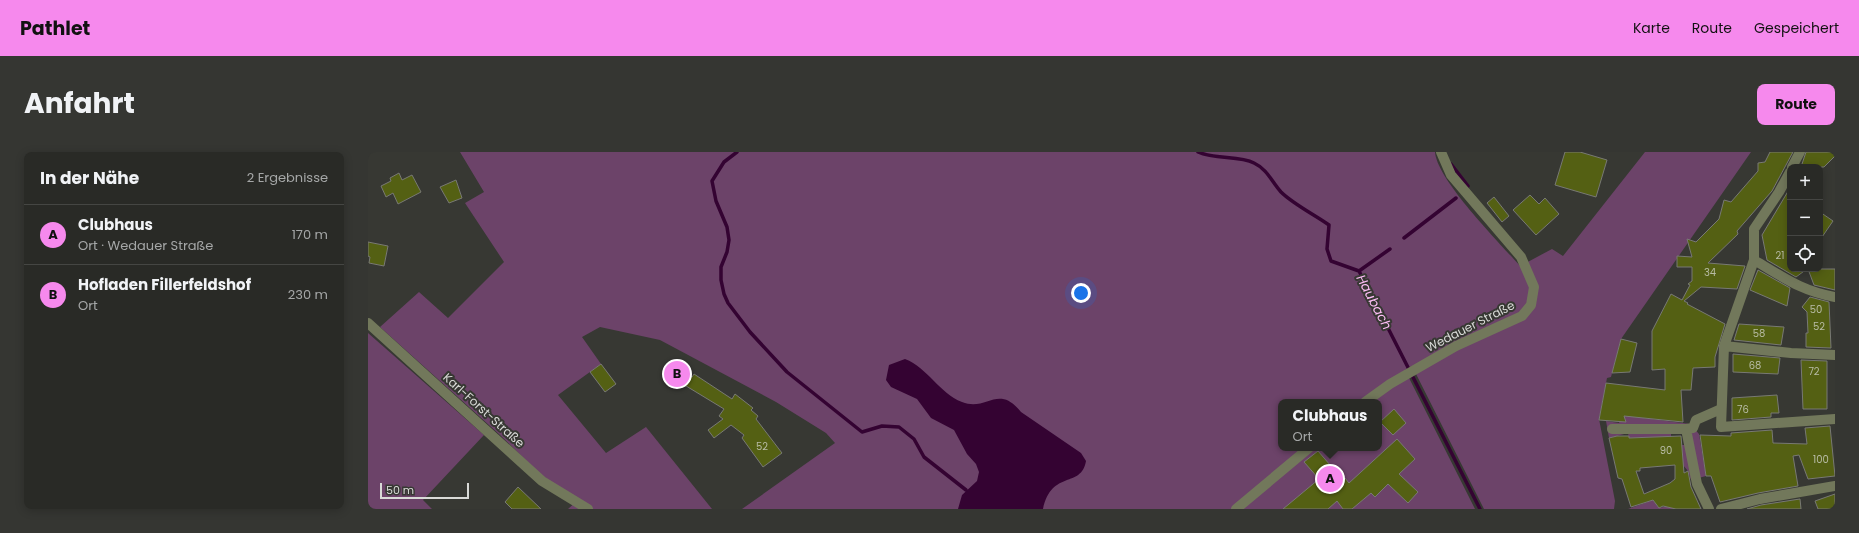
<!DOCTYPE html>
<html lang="de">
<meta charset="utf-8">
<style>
:root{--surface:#292a26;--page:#353632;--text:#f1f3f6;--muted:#a5a7a7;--line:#454643;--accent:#f689ed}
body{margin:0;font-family:Poppins,sans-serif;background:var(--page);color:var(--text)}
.controls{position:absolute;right:12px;top:12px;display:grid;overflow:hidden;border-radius:8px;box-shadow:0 2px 10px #0003}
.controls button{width:36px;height:36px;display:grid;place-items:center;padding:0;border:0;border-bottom:1px solid var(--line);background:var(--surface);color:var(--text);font:20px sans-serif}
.scale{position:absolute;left:12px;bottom:10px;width:89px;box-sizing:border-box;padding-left:4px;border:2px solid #d9dad7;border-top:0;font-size:11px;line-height:14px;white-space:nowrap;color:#d9dad7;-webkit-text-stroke:3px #373833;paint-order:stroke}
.you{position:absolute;left:713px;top:141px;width:14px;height:14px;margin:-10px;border:3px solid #fff;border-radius:50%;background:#1a73e8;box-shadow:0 0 0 6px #1a73e833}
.badge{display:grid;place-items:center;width:26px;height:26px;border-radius:50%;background:var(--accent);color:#111;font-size:13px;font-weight:700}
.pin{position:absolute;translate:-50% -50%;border:2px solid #fff;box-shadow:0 1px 4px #0006}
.popup{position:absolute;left:910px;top:247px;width:104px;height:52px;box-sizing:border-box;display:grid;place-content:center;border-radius:8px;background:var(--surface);filter:drop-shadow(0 1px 3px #0005);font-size:13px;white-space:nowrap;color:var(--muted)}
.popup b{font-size:15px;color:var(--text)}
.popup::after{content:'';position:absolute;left:50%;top:100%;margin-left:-8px;border:8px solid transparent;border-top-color:var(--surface)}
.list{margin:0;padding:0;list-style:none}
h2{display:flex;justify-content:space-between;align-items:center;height:52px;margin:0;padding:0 16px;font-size:17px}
h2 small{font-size:13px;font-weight:400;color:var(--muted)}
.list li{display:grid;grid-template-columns:26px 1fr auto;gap:12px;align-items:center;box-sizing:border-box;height:60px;padding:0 16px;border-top:1px solid var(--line)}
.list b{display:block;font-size:15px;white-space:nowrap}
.list p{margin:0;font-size:13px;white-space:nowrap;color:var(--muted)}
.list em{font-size:13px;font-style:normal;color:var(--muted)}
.icon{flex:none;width:22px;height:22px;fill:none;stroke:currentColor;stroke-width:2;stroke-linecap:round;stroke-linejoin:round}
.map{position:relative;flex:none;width:1467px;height:357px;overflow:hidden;border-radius:8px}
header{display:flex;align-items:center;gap:24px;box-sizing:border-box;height:56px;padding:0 20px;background:var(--accent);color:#111}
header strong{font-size:19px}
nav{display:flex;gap:22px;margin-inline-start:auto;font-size:14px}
.intro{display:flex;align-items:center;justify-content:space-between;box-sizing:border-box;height:96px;padding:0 24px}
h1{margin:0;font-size:28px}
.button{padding:10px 18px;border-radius:8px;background:var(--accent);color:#111;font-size:14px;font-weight:700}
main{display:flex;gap:24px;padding:0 24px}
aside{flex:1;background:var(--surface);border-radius:8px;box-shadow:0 2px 10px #0003}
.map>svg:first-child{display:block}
.green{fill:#6c4369;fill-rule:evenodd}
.water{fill:#340332}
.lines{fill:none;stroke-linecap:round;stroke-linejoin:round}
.stream{stroke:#340332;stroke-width:3.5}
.building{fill:#546013;stroke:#787974;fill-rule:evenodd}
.minor{stroke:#72785b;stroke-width:10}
.labels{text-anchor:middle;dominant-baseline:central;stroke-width:4;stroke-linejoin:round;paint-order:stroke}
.number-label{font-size:10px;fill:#b8bca6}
.street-label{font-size:12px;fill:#d9dad7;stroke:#373833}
.water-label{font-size:13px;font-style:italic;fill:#fcbdf5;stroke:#373833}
</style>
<header>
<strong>Pathlet</strong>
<nav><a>Karte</a><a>Route</a><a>Gespeichert</a></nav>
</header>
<div class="intro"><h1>Anfahrt</h1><a class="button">Route</a></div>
<main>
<aside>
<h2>In der Nähe<small>2 Ergebnisse</small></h2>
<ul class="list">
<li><span class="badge">A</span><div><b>Clubhaus</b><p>Ort · Wedauer Straße</p></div><em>170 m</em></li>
<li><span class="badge">B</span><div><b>Hofladen Fillerfeldshof</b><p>Ort</p></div><em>230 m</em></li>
</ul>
</aside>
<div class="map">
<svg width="1467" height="357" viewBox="0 0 1467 357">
<rect width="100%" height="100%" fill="#373833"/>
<path class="green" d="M 92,0 L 1067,0 C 1069,28 1131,90 1152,114 L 1184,97 L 1195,104 L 1277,0 L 1383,0 L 1253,187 L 1243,225 L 1239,226 L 1231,267 L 1247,349 L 1246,357 L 1116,357 L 1044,214 L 1037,218 L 1107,357 L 374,357 L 467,291 L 458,281 L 408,250 L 292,188 L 232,175 L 214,185 L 233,212 L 190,243 L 238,301 L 278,275 L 344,357 L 200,357 L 210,348 L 173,323 L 132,283 L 12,175 L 51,140 L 80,166 L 136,110 L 97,51 L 116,40 ZM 913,250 L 1011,250 L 1011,296 L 913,296 Z
M 0,181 L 116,283 L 55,348 L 64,357 L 0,357 Z
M 1253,263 L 1322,272 L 1331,282 L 1338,324 L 1323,328 L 1320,319 L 1315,313 L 1313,293 L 1316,293 L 1315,281 L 1303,281 L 1303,285 L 1261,286 L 1260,281 L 1241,286 L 1238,269 L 1251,271 Z
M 1285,348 L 1291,356 L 1304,353 L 1306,357 L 1260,357 Z"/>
<path class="water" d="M 537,207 C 560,216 571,241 594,250 C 619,260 630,231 653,260 L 713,301 L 718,309 C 713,337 684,317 675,357 L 590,357 L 594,343 L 609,329 L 611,320 L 608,312 L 599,302 L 586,278 L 563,266 L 549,247 L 523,235 L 518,228 L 521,213 Z"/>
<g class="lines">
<path class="stream" d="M 369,0 L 356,10 L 344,29 L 348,49 L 359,75 L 361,88 L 359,100 L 353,115 L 353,128 L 356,142 L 360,151 L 382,180 L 419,220 L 494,280 L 514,274 L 531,275 L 546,287 L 556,305 L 598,338
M 830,0 C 848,8 871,3 886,11 C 899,17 904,30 913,40 C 925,52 947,63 961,73 L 959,97 L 963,109 L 991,119 L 1112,357
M 1083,12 L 1100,34
M 1036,86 L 1088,46
M 991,119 L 1022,97"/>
</g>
<path class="building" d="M 1197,0 L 1212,0 L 1239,8 L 1228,45 L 1187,33 Z
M 1402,0 L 1425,0 L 1404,39 L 1369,79 L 1370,82 L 1340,111 L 1377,114 L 1369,137 L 1333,135 L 1316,149 L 1320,151 L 1319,152 L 1357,172 L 1347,205 L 1347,215 L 1325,216 L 1323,238 L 1313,238 L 1315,270 L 1256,264 L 1258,270 L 1231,268 L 1238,231 L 1297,238 L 1297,217 L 1284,218 L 1284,179 L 1303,142 L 1314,148 L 1322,133 L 1320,132 L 1324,129 L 1324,115 L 1309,115 L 1309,104 L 1324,105 L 1319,87 L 1328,90 L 1351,67 L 1356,48 L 1363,50 L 1390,19 L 1390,11 L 1397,10 Z
M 1438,0 L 1467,0 L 1467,4 L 1456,15 L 1433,15 Z
M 31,21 L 34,28 L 44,23 L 53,40 L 30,52 L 25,41 L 18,45 L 13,34 L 23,29 L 22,26 Z
M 88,28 L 94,46 L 81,51 L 72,35 Z
M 1422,36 L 1422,117 L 1439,117 L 1428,125 L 1399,108 L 1394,83 Z
M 1162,43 L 1171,52 L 1177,46 L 1191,62 L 1168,83 L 1145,58 Z
M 1126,45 L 1141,64 L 1134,70 L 1119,51 Z
M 1452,60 L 1465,69 L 1452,88 Z
M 0,90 L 20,94 L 16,114 L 1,111 L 2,105 L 0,104 Z
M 1440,117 L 1467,117 L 1467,138 L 1446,133 Z
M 1390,118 L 1422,136 L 1419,154 L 1382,138 Z
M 1442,145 L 1461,150 L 1463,196 L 1438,195 L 1438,181 L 1440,181 L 1439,160 L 1434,155 Z
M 1371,172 L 1416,175 L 1413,193 L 1366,188 Z
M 1253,187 L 1269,191 L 1262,220 L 1244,221 Z
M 1365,202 L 1412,206 L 1410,222 L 1365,220 Z
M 1433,208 L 1459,209 L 1459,257 L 1435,257 Z
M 233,212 L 248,232 L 237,240 L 222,220 Z
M 308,213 L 324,225 L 326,222 L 364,247 L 367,242 L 385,256 L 383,258 L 390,264 L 388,267 L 414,301 L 395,315 L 374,286 L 376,283 L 363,273 L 346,286 L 340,278 L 355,267 L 351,264 L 356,257 L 300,223 Z
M 1409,243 L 1411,261 L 1403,261 L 1403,265 L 1364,268 L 1364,246 Z
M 1026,257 L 1038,271 L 1025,283 L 1012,270 Z
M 1462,274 L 1467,324 L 1440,327 L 1431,303 L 1425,304 L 1430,334 L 1390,341 L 1352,350 L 1343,324 L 1338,324 L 1332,283 L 1363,284 L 1363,281 L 1404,278 L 1405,291 L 1439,292 L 1437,276 Z
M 1249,284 L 1261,284 L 1261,286 L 1313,284 L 1316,321 L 1320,319 L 1323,335 L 1333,357 L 1308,357 L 1295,354 L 1291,356 L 1285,348 L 1263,355 L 1254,327 L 1250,326 L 1241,286 ZM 1307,313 L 1307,327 L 1302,331 L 1276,342 L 1268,319 L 1272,319 L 1272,316 Z
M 1029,287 L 1047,307 L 1031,322 L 1050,340 L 1040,351 L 1020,332 L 1007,345 L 1003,341 L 984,357 L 975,357 L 969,349 L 960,357 L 915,357 L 951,327 L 936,310 L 950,299 L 975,328 L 977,326 L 981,331 Z
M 150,335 L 173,357 L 144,357 L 137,350 Z
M 1467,342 L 1467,357 L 1450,357 L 1447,349 Z
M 1432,347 L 1433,357 L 1379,357 L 1393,353 Z"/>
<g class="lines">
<path class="minor" d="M 1424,15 L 1432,0
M 1422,20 L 1411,40 L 1386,77 L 1386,108 C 1415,125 1433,139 1467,145
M 1386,108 L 1356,194 L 1353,275 L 1467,267
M 0,171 L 174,329 L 220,357
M 1356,194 L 1423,201 L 1467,203
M 997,250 L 1022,232 L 1088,194 L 1154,164 L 1163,153 L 1166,135 L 1153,105 L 1083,23 L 1073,0
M 1244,277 L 1318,277 L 1325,276 L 1328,268 L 1353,257
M 1318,277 L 1329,332 L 1341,357
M 868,357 L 941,296
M 1353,357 L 1392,347 L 1467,334"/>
</g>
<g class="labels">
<g class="number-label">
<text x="1412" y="103">21</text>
<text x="1342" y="120">34</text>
<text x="1448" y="157">50</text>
<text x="1451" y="174">52</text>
<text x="1391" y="181">58</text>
<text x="1387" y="213">68</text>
<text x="1446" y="219">72</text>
<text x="1375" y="257">76</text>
<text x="394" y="294">52</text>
<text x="1298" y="298">90</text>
<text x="1453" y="307">100</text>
</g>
<g class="street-label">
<text transform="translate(1102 174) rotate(-27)">Wedauer Straße</text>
<text transform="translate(116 258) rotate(42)">Karl-Forst-Straße</text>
</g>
<g class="water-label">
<text transform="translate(1006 150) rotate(62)">Haubach</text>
</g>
</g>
</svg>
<div class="controls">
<button>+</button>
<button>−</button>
<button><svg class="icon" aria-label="locate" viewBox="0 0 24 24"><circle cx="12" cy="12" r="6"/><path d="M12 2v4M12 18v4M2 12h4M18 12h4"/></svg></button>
</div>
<div class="scale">50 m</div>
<div class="you"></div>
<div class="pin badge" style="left:962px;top:327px">A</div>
<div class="popup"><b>Clubhaus</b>Ort</div>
<div class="pin badge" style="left:309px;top:222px">B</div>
</div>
</main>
